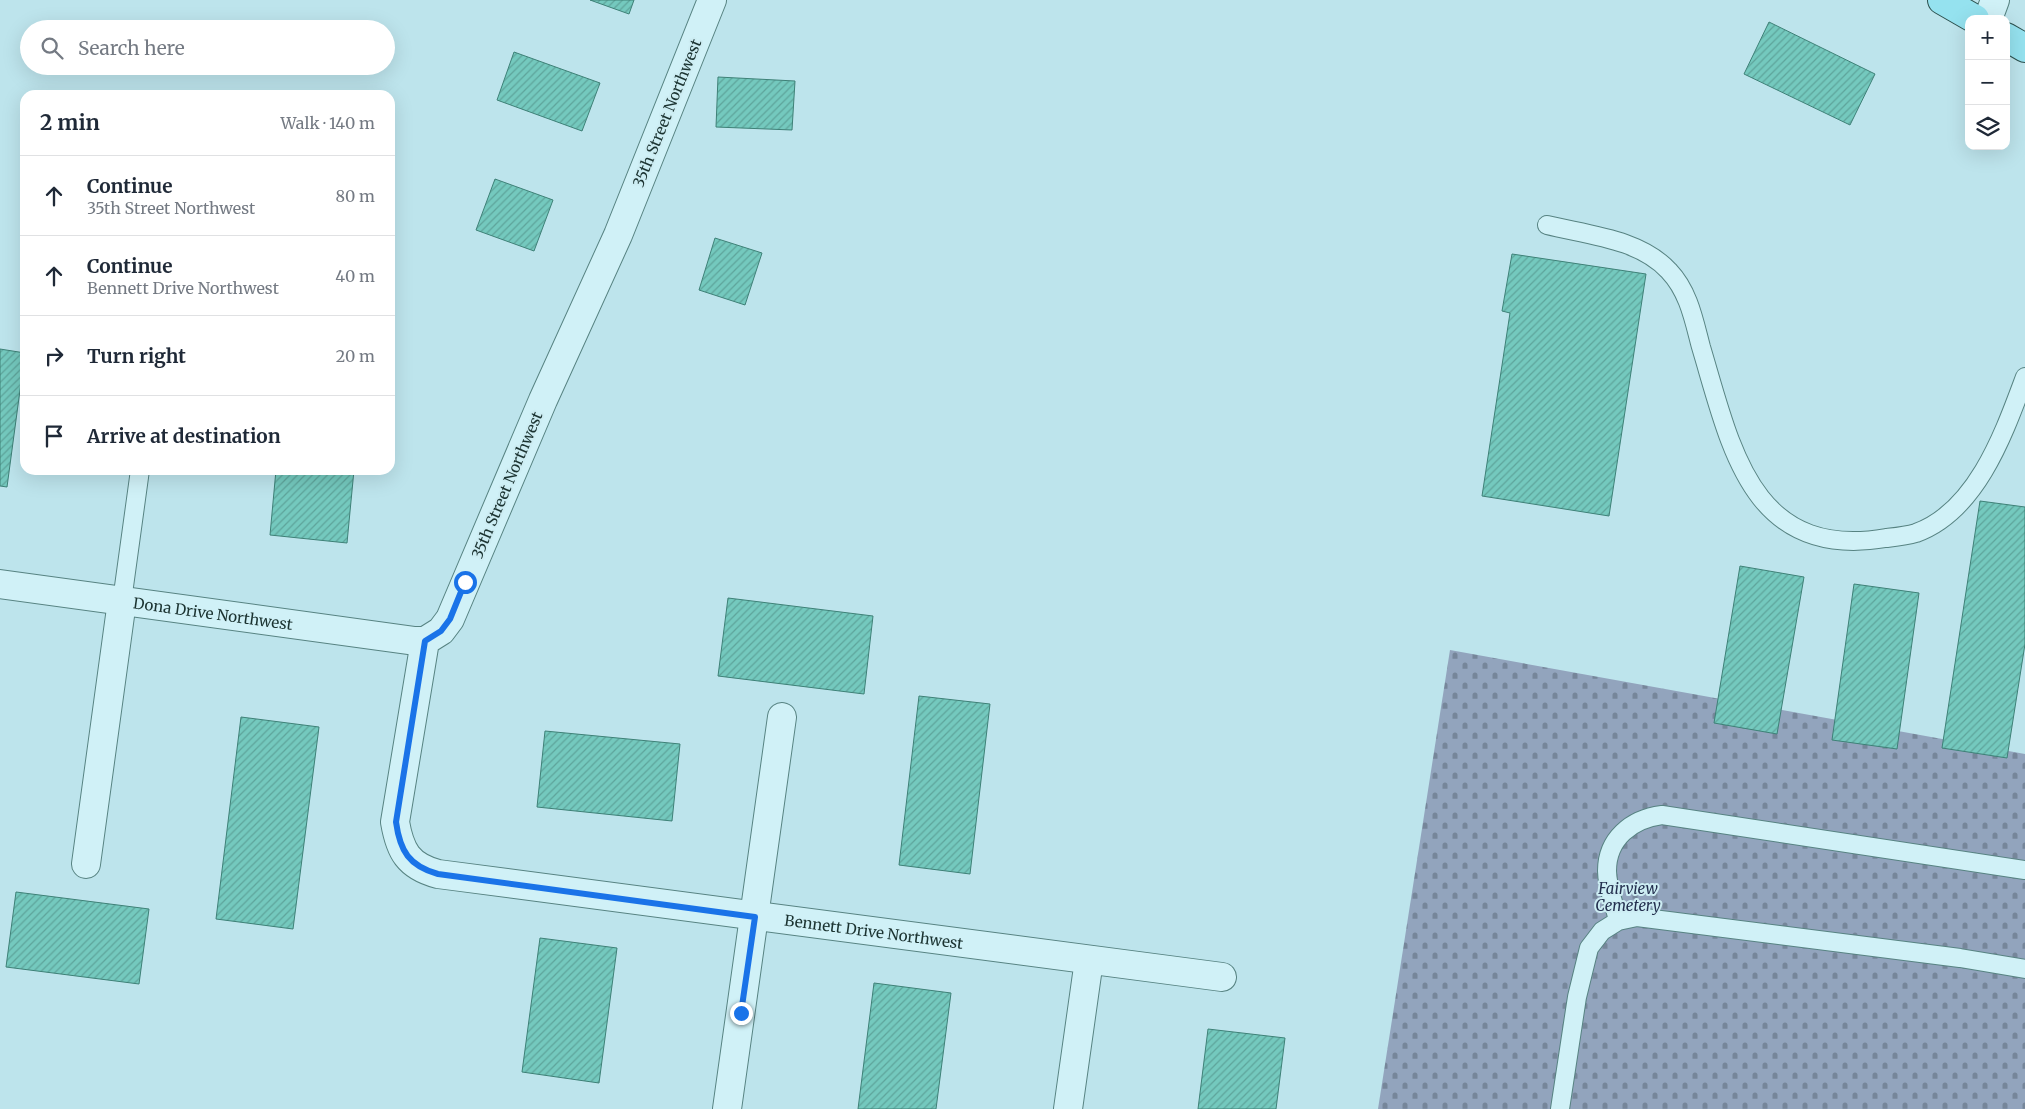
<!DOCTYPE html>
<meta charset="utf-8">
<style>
:root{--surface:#fff;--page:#f2f2f3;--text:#1f2937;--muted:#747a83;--line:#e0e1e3}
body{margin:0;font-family:Merriweather,serif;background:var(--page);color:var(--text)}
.controls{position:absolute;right:15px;top:15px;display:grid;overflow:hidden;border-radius:10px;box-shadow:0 5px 20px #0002}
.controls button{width:45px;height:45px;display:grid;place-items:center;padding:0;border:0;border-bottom:1px solid var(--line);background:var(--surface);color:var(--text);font:25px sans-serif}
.stop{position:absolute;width:15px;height:15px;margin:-11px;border:4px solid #1a73e8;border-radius:50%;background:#fff}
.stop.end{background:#1a73e8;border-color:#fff;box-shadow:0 1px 5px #0008}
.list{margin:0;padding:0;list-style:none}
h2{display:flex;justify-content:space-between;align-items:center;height:65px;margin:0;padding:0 20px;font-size:21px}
h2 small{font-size:16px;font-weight:400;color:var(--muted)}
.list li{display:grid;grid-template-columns:32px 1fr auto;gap:15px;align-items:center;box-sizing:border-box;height:80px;padding:0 20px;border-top:1px solid var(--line)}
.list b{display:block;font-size:19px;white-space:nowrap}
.list p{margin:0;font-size:16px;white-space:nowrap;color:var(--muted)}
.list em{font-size:16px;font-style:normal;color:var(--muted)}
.icon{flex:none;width:28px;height:28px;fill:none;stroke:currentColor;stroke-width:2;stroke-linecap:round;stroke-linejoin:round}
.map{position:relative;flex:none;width:2025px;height:1109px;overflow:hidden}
.search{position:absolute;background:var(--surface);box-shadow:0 5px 20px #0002;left:20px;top:20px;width:375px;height:55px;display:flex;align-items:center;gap:12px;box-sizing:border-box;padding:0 18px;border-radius:28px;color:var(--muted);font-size:19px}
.panel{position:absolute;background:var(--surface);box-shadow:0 5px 20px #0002;left:20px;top:90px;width:375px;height:385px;border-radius:15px}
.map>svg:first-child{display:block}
.cemetery{fill:url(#cemetery-stones)}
.building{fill:url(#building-hatch);stroke:#3e8177}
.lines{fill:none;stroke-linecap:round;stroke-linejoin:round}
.lane-casing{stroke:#578382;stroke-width:20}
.street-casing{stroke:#578382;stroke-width:30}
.primary-casing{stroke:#2c504e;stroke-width:30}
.lane{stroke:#d0f1f7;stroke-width:18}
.street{stroke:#d0f1f7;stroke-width:28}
.primary{stroke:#95e2ef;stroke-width:28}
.route{stroke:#1a73e8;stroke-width:6}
.labels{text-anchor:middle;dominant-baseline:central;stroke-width:4;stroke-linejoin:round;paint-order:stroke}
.street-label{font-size:15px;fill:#1b3331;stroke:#cdedf3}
.park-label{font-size:15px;font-style:italic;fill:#232f4e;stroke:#cdedf3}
</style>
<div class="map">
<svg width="2025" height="1109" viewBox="0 0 2025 1109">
<defs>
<pattern id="cemetery-stones" width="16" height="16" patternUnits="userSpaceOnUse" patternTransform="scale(1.25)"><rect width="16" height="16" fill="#92a4bd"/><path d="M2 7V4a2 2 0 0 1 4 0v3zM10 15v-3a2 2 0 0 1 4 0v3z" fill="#76869a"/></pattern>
<pattern id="building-hatch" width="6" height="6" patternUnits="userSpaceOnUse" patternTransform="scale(1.25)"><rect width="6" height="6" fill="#74c9be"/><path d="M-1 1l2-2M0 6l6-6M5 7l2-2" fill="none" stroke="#5ea49b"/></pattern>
</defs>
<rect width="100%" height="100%" fill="#bde4ec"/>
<path class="cemetery" d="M 1450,650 L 2025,754 L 2025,1109 L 1378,1109 Z"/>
<path class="building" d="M 590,0 L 634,0 L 629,14 Z
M 1769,22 L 1875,74 L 1850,125 L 1744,74 Z
M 514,52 L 600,83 L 582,131 L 497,100 Z
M 718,77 L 795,81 L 792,130 L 716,127 Z
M 495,179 L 553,200 L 534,251 L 476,230 Z
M 715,238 L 762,253 L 745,305 L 699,290 Z
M 1512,254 L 1646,274 L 1609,516 L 1482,496 L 1510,313 L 1502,311 Z
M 0,349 L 25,353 L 7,487 L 0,486 Z
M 276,470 L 354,470 L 347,543 L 270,535 Z
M 1980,501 L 2025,507 L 2025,644 L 2007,758 L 1942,748 Z
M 1740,566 L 1804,577 L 1777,734 L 1714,723 Z
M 1854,584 L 1919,593 L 1897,749 L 1832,740 Z
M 728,598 L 873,616 L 864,694 L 718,676 Z
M 919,696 L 990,704 L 970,874 L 899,865 Z
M 241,717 L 319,727 L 293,929 L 216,919 Z
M 545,731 L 680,744 L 672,821 L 537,807 Z
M 16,892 L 149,909 L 139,984 L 6,967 Z
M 540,938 L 617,948 L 599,1083 L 522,1072 Z
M 874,983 L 951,993 L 936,1109 L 858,1109 Z
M 1208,1029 L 1285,1038 L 1276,1109 L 1198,1109 Z"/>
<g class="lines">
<defs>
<path id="lane" d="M 1547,225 C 1588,235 1640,239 1669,271 C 1689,292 1694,321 1701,347 C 1731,447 1751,561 1886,538 C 1895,537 1906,536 1916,533 C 1977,511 2004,433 2025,377
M 122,601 L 140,470
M 1618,921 C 1615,906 1607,887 1607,871 C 1607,839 1631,819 1662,815 L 2025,870
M 1560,1109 L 1577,997 L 1589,948 L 1602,931 L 1618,921 L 1637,917 L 1960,958 L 2025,969"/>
<g id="street">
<path id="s1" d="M 712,0 L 618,235 L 543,400 L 450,619 L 441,631 L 425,641 L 395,822 C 400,851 408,866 438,874 L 1222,977"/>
<path d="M 1988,19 L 1995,0"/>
<path id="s2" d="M 0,584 L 415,641 L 425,641"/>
<path d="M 86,864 L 122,601"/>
<path d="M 727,1109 L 782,717"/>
<path d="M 1068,1109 L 1089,960"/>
</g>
<path id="primary" d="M 1942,0 L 1975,19
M 2006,37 L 2025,48"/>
</defs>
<use href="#lane" class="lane-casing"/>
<use href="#street" class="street-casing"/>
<use href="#primary" class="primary-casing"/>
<use href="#lane" class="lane"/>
<use href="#street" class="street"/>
<use href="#primary" class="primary"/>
</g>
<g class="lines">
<path class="route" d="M 465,582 L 450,619 L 441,631 L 425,641 L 396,822 C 400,851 409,866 438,874 L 755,917 L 741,1013"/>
</g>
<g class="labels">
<g class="street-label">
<text transform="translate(667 113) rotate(-68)">35th Street Northwest</text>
<text transform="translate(507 485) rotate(-67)">35th Street Northwest</text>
<text stroke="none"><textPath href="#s2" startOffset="215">Dona Drive Northwest</textPath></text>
<text stroke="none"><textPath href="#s1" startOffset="1402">Bennett Drive Northwest</textPath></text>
</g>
<g class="park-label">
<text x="1628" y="888">Fairview<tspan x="1628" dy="17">Cemetery</tspan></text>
</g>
</g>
</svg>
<div class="controls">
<button>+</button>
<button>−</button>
<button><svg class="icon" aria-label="layers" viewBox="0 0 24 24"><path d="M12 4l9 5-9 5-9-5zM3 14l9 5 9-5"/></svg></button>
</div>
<div class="stop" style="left:465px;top:582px"></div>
<div class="stop end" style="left:741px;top:1013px"></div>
<div class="search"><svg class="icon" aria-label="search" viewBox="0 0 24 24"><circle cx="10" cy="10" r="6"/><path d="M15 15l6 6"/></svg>Search here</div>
<section class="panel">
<h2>2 min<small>Walk · 140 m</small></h2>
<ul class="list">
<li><svg class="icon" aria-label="ahead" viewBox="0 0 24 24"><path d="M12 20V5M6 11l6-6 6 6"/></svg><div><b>Continue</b><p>35th Street Northwest</p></div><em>80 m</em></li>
<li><svg class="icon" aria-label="ahead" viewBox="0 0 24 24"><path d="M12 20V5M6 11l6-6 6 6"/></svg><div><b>Continue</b><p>Bennett Drive Northwest</p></div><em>40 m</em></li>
<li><svg class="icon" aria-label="right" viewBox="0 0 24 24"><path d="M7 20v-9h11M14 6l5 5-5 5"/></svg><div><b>Turn right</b></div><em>20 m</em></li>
<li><svg class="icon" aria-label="arrive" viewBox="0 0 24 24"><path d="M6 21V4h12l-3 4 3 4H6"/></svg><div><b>Arrive at destination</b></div></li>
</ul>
</section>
</div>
